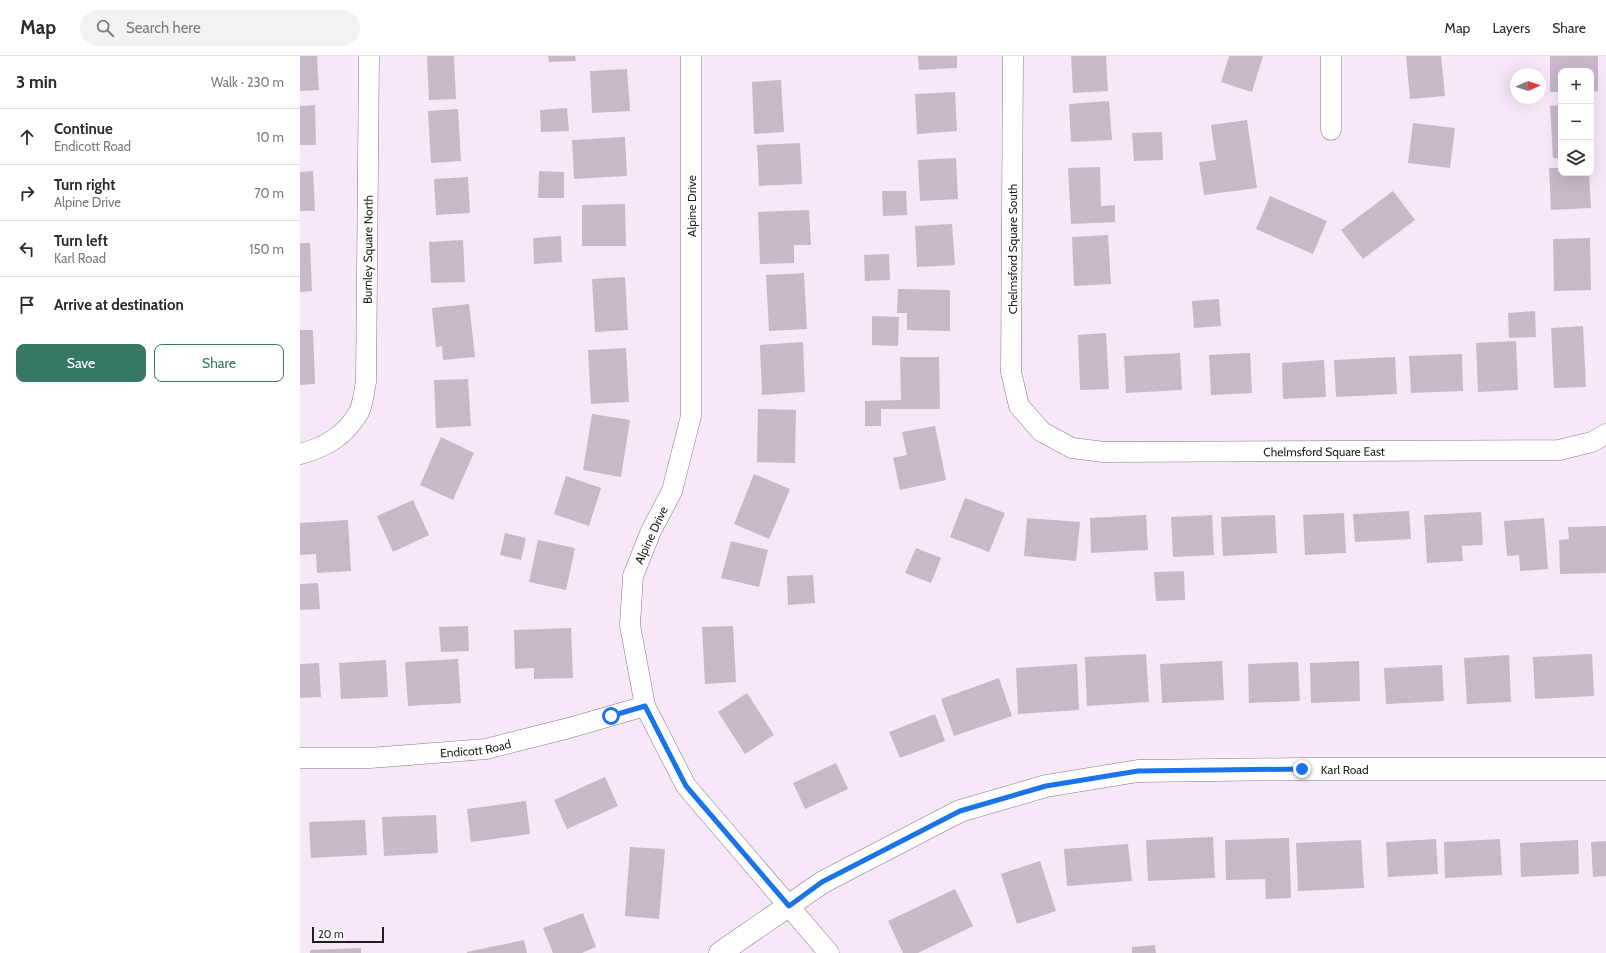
<!DOCTYPE html>
<meta charset="utf-8">
<style>
:root{--surface:#fff;--page:#f2f2f3;--text:#2b2b33;--muted:#7c7c81;--line:#e1e1e2;--accent:#377868}
body{margin:0;font-family:Cabin,sans-serif;background:var(--page);color:var(--text)}
.controls{position:absolute;right:12px;top:12px;display:grid;overflow:hidden;border-radius:8px;box-shadow:0 4px 16px #0002}
.controls button{width:36px;height:36px;display:grid;place-items:center;padding:0;border:0;border-bottom:1px solid var(--line);background:var(--surface);color:var(--text);font:20px sans-serif}
.compass{position:absolute;left:1210px;top:12px;width:36px;height:36px;border-radius:50%;background:var(--surface);box-shadow:0 4px 16px #0002;rotate:87deg}
.scale{position:absolute;left:12px;bottom:10px;width:72px;box-sizing:border-box;padding-left:4px;border:2px solid #221d22;border-top:0;font-size:11px;line-height:14px;white-space:nowrap;color:#221d22;-webkit-text-stroke:3px #fff;paint-order:stroke}
.stop{position:absolute;width:12px;height:12px;margin:-9px;border:3px solid #1a73e8;border-radius:50%;background:#fff}
.stop.end{background:#1a73e8;border-color:#fff;box-shadow:0 1px 4px #0008}
.list{margin:0;padding:0;list-style:none}
h2{display:flex;justify-content:space-between;align-items:center;height:52px;margin:0;padding:0 16px;font-size:17px}
h2 small{font-size:13px;font-weight:400;color:var(--muted)}
.list li{display:grid;grid-template-columns:26px 1fr auto;gap:12px;align-items:center;box-sizing:border-box;height:56px;padding:0 16px;border-top:1px solid var(--line)}
.list b{display:block;font-size:15px;white-space:nowrap}
.list p{margin:0;font-size:13px;white-space:nowrap;color:var(--muted)}
.list em{font-size:13px;font-style:normal;color:var(--muted)}
.actions{display:flex;gap:8px;padding:12px 16px}
.actions a{flex:1;padding:9px 0;border:1px solid var(--accent);border-radius:8px;text-align:center;font-size:14px;color:var(--accent)}
.actions .main{background:var(--accent);color:#fff}
.icon{flex:none;width:22px;height:22px;fill:none;stroke:currentColor;stroke-width:2;stroke-linecap:round;stroke-linejoin:round}
.map{position:relative;flex:none;width:1306px;height:897px;overflow:hidden}
header{display:flex;align-items:center;gap:24px;box-sizing:border-box;height:56px;padding:0 20px;background:var(--surface);border-bottom:1px solid var(--line)}
header strong{font-size:19px}
nav{display:flex;gap:22px;margin-inline-start:auto;font-size:14px}
.search{width:280px;height:36px;background:var(--page);display:flex;align-items:center;gap:10px;box-sizing:border-box;padding:0 14px;border-radius:22px;color:var(--muted);font-size:15px}
main{display:flex}
aside{flex:1;background:var(--surface)}
.map>svg:first-child{display:block}
.building{fill:#c8b8c8}
.lines{fill:none;stroke-linecap:round;stroke-linejoin:round}
.minor-casing{stroke:#867786;stroke-width:21}
.tertiary-casing{stroke:#867786;stroke-width:23}
.minor{stroke:#fff;stroke-width:20}
.tertiary{stroke:#fff;stroke-width:22}
.route{stroke:#1a73e8;stroke-width:5}
.labels{text-anchor:middle;dominant-baseline:central;stroke-width:3;stroke-linejoin:round;paint-order:stroke}
.street-label{font-size:12px;fill:#221d22;stroke:#fff}
</style>
<header>
<strong>Map</strong>
<div class="search"><svg class="icon" aria-label="search" viewBox="0 0 24 24"><circle cx="10" cy="10" r="6"/><path d="M15 15l6 6"/></svg>Search here</div>
<nav><a>Map</a><a>Layers</a><a>Share</a></nav>
</header>
<main>
<aside>
<h2>3 min<small>Walk · 230 m</small></h2>
<ul class="list">
<li><svg class="icon" aria-label="ahead" viewBox="0 0 24 24"><path d="M12 20V5M6 11l6-6 6 6"/></svg><div><b>Continue</b><p>Endicott Road</p></div><em>10 m</em></li>
<li><svg class="icon" aria-label="right" viewBox="0 0 24 24"><path d="M7 20v-9h11M14 6l5 5-5 5"/></svg><div><b>Turn right</b><p>Alpine Drive</p></div><em>70 m</em></li>
<li><svg class="icon" aria-label="left" viewBox="0 0 24 24"><path d="M17 20v-9H6M10 6l-5 5 5 5"/></svg><div><b>Turn left</b><p>Karl Road</p></div><em>150 m</em></li>
<li><svg class="icon" aria-label="arrive" viewBox="0 0 24 24"><path d="M6 21V4h12l-3 4 3 4H6"/></svg><div><b>Arrive at destination</b></div></li>
</ul>
<div class="actions"><a class="main">Save</a><a>Share</a></div>
</aside>
<div class="map">
<svg width="1306" height="897" viewBox="0 0 1306 897">
<rect width="100%" height="100%" fill="#f8e7f8"/>
<path class="building" d="M 0,0 L 17,0 L 19,34 L 0,35 Z
M 127,0 L 154,0 L 156,43 L 129,44 Z
M 248,0 L 275,0 L 276,5 L 249,6 Z
M 618,0 L 657,0 L 657,12 L 619,14 Z
M 771,0 L 806,0 L 808,35 L 773,37 Z
M 929,0 L 963,0 L 952,36 L 921,26 Z
M 1106,0 L 1141,0 L 1145,40 L 1110,43 Z
M 1250,0 L 1298,0 L 1298,35 L 1291,36 L 1291,15 L 1261,15 L 1261,36 L 1250,36 Z
M 327,13 L 330,55 L 292,57 L 290,15 Z
M 481,24 L 484,76 L 454,78 L 452,26 Z
M 655,36 L 657,75 L 617,78 L 615,38 Z
M 809,45 L 812,84 L 771,86 L 769,48 Z
M 15,49 L 16,89 L 0,89 L 0,50 Z
M 1261,49 L 1261,102 L 1253,102 L 1250,50 Z
M 267,52 L 269,75 L 241,76 L 240,54 Z
M 158,53 L 161,105 L 131,107 L 128,55 Z
M 947,64 L 957,132 L 904,139 L 899,106 L 916,104 L 911,69 Z
M 1113,67 L 1155,72 L 1150,112 L 1108,107 Z
M 862,76 L 863,104 L 834,105 L 832,77 Z
M 325,81 L 327,120 L 274,123 L 272,84 Z
M 500,87 L 502,128 L 459,130 L 457,89 Z
M 656,102 L 658,143 L 620,145 L 618,104 Z
M 800,111 L 801,150 L 815,149 L 815,166 L 771,168 L 768,112 Z
M 1249,112 L 1261,112 L 1261,117 L 1289,117 L 1291,152 L 1251,154 Z
M 13,115 L 15,155 L 0,155 L 0,116 Z
M 239,115 L 264,116 L 264,142 L 238,142 Z
M 168,121 L 170,157 L 136,159 L 134,123 Z
M 582,135 L 606,135 L 607,159 L 583,160 Z
M 1093,135 L 1115,164 L 1063,203 L 1041,174 Z
M 970,140 L 1027,165 L 1013,198 L 956,173 Z
M 325,148 L 326,190 L 282,190 L 282,149 Z
M 509,154 L 511,189 L 494,189 L 494,207 L 460,208 L 458,156 Z
M 652,168 L 655,209 L 617,211 L 615,170 Z
M 808,179 L 811,228 L 774,230 L 772,181 Z
M 261,180 L 262,206 L 234,208 L 233,182 Z
M 1290,182 L 1291,234 L 1254,235 L 1253,183 Z
M 163,184 L 165,226 L 131,227 L 129,186 Z
M 0,187 L 10,187 L 12,235 L 0,236 Z
M 589,198 L 590,224 L 565,225 L 564,199 Z
M 504,217 L 507,273 L 469,275 L 466,219 Z
M 325,221 L 328,274 L 295,276 L 292,223 Z
M 598,233 L 650,234 L 650,275 L 607,274 L 607,257 L 597,257 Z
M 919,243 L 921,270 L 894,272 L 892,245 Z
M 169,248 L 175,301 L 143,304 L 142,290 L 136,291 L 132,252 Z
M 1235,255 L 1236,281 L 1209,282 L 1208,257 Z
M 572,260 L 599,261 L 598,290 L 572,289 Z
M 1283,270 L 1286,331 L 1254,332 L 1251,272 Z
M 0,274 L 13,274 L 15,328 L 0,329 Z
M 806,277 L 809,333 L 780,334 L 778,279 Z
M 1216,285 L 1218,334 L 1178,336 L 1176,287 Z
M 503,286 L 505,336 L 462,339 L 460,289 Z
M 326,292 L 329,346 L 291,348 L 288,294 Z
M 880,297 L 882,334 L 826,337 L 824,300 Z
M 950,297 L 952,337 L 911,339 L 909,299 Z
M 1162,298 L 1163,335 L 1111,337 L 1109,300 Z
M 600,301 L 639,301 L 640,353 L 581,353 L 581,370 L 565,370 L 565,345 L 601,344 Z
M 1095,301 L 1097,338 L 1036,341 L 1034,304 Z
M 1024,304 L 1026,341 L 983,343 L 982,307 Z
M 168,323 L 171,370 L 136,372 L 134,324 Z
M 458,353 L 496,354 L 495,407 L 457,406 Z
M 292,358 L 330,364 L 321,421 L 283,414 Z
M 635,370 L 646,424 L 600,434 L 593,402 L 607,399 L 602,376 Z
M 141,381 L 174,397 L 153,444 L 120,429 Z
M 454,418 L 490,433 L 469,483 L 434,468 Z
M 266,420 L 301,432 L 289,470 L 254,458 Z
M 665,442 L 705,457 L 689,496 L 650,481 Z
M 113,444 L 129,479 L 93,496 L 77,460 Z
M 1109,455 L 1111,483 L 1055,486 L 1053,458 Z
M 1181,456 L 1183,489 L 1162,490 L 1163,505 L 1127,507 L 1124,459 Z
M 1044,457 L 1046,497 L 1005,499 L 1003,459 Z
M 846,459 L 848,494 L 791,497 L 790,462 Z
M 912,459 L 914,499 L 873,501 L 871,461 Z
M 975,459 L 977,497 L 923,500 L 921,461 Z
M 727,462 L 780,466 L 776,505 L 724,500 Z
M 1244,462 L 1248,513 L 1220,515 L 1219,499 L 1207,500 L 1204,465 Z
M 48,464 L 51,515 L 17,517 L 16,498 L 0,499 L 0,467 Z
M 1306,470 L 1306,517 L 1260,518 L 1259,484 L 1269,483 L 1268,471 Z
M 205,477 L 226,482 L 221,504 L 200,499 Z
M 238,484 L 275,492 L 266,534 L 229,526 Z
M 431,485 L 468,494 L 459,531 L 421,522 Z
M 616,492 L 641,502 L 631,527 L 605,517 Z
M 884,515 L 885,544 L 856,545 L 854,516 Z
M 513,519 L 515,547 L 488,549 L 487,520 Z
M 18,527 L 20,553 L 0,554 L 0,528 Z
M 168,570 L 169,595 L 141,596 L 139,571 Z
M 433,570 L 436,626 L 405,628 L 402,571 Z
M 271,572 L 273,622 L 234,623 L 234,612 L 215,613 L 214,574 Z
M 846,598 L 849,646 L 787,650 L 785,601 Z
M 1292,598 L 1294,640 L 1235,643 L 1233,601 Z
M 1209,599 L 1211,646 L 1167,648 L 1164,602 Z
M 158,603 L 161,647 L 108,650 L 105,606 Z
M 86,604 L 88,641 L 41,643 L 39,607 Z
M 922,605 L 924,644 L 862,647 L 860,608 Z
M 1059,605 L 1060,645 L 1011,647 L 1010,607 Z
M 998,606 L 1000,645 L 949,647 L 948,608 Z
M 19,607 L 21,641 L 0,642 L 0,608 Z
M 777,608 L 779,654 L 718,658 L 716,612 Z
M 1142,609 L 1144,645 L 1086,648 L 1084,612 Z
M 699,622 L 712,660 L 654,680 L 641,643 Z
M 447,637 L 474,679 L 445,698 L 418,656 Z
M 635,658 L 645,685 L 600,702 L 589,676 Z
M 536,707 L 548,733 L 505,753 L 493,727 Z
M 305,721 L 318,750 L 267,773 L 254,744 Z
M 226,745 L 230,778 L 171,786 L 167,753 Z
M 136,759 L 138,797 L 84,800 L 82,761 Z
M 65,764 L 67,799 L 11,802 L 9,766 Z
M 913,781 L 915,822 L 848,825 L 846,784 Z
M 989,782 L 991,842 L 966,843 L 965,823 L 926,824 L 925,784 Z
M 1136,783 L 1138,818 L 1088,821 L 1086,786 Z
M 1200,783 L 1202,819 L 1145,822 L 1144,786 Z
M 1061,784 L 1064,832 L 998,835 L 996,787 Z
M 1278,784 L 1279,818 L 1221,821 L 1220,787 Z
M 1306,785 L 1306,820 L 1293,821 L 1291,786 Z
M 828,788 L 832,825 L 767,830 L 764,793 Z
M 330,791 L 365,793 L 359,863 L 325,860 Z
M 740,805 L 756,855 L 717,868 L 701,818 Z
M 655,833 L 673,870 L 618,897 L 603,897 L 588,865 Z
M 283,857 L 296,891 L 282,897 L 253,897 L 243,872 Z
M 224,884 L 227,897 L 167,897 L 167,896 Z
M 855,889 L 856,897 L 832,897 L 832,891 Z
M 61,892 L 61,897 L 10,897 L 10,894 Z"/>
<g class="lines">
<defs>
<g id="minor">
<path d="M 391,0 L 391,360 L 372,435 L 351,475 L 333,520 L 330,569 L 345,650 L 386,730 L 529,897"/>
<path id="s1" d="M 713,0 L 711,316 L 719,350 L 742,376 L 772,392 L 804,396 L 1259,394 L 1292,386 L 1306,378"/>
<path d="M 1031,0 L 1031,74"/>
<path id="s2" d="M 0,398 C 26,391 45,380 59,356 C 63,348 64,335 66,326 L 69,0"/>
<path id="s3" d="M 0,702 L 70,702 L 186,693 L 269,672 L 345,650"/>
</g>
<g id="tertiary">
<path id="s4" d="M 420,897 L 523,826 L 660,755 L 746,730 L 838,715 L 1002,713 L 1306,713"/>
</g>
</defs>
<use href="#minor" class="minor-casing"/>
<use href="#tertiary" class="tertiary-casing"/>
<use href="#minor" class="minor"/>
<use href="#tertiary" class="tertiary"/>
</g>
<g class="lines">
<path class="route" d="M 311,660 L 345,650 L 386,730 L 489,850 L 522,826 L 660,755 L 746,730 L 838,715 L 1002,713"/>
</g>
<g class="labels">
<g class="street-label">
<text transform="translate(391 150) rotate(-90)">Alpine Drive</text>
<text stroke="none"><textPath href="#s2" startOffset="238">Burnley Square North</textPath></text>
<text transform="translate(712 193) rotate(-90)">Chelmsford Square South</text>
<text stroke="none"><textPath href="#s1" startOffset="672">Chelmsford Square East</textPath></text>
<text transform="translate(351 479) rotate(-65)">Alpine Drive</text>
<text stroke="none"><textPath href="#s3" startOffset="176">Endicott Road</textPath></text>
<text stroke="none"><textPath href="#s4" startOffset="669">Karl Road</textPath></text>
</g>
</g>
</svg>
<div class="controls">
<button>+</button>
<button>−</button>
<button><svg class="icon" aria-label="layers" viewBox="0 0 24 24"><path d="M12 4l9 5-9 5-9-5zM3 14l9 5 9-5"/></svg></button>
</div>
<svg class="compass" viewBox="-18 -18 36 36"><path d="M0-13l5 13h-10z" fill="#e53935"/><path d="M0 13l5-13h-10z" fill="#7c7c81"/></svg>
<div class="scale">20 m</div>
<div class="stop" style="left:311px;top:660px"></div>
<div class="stop end" style="left:1002px;top:713px"></div>
</div>
</main>
